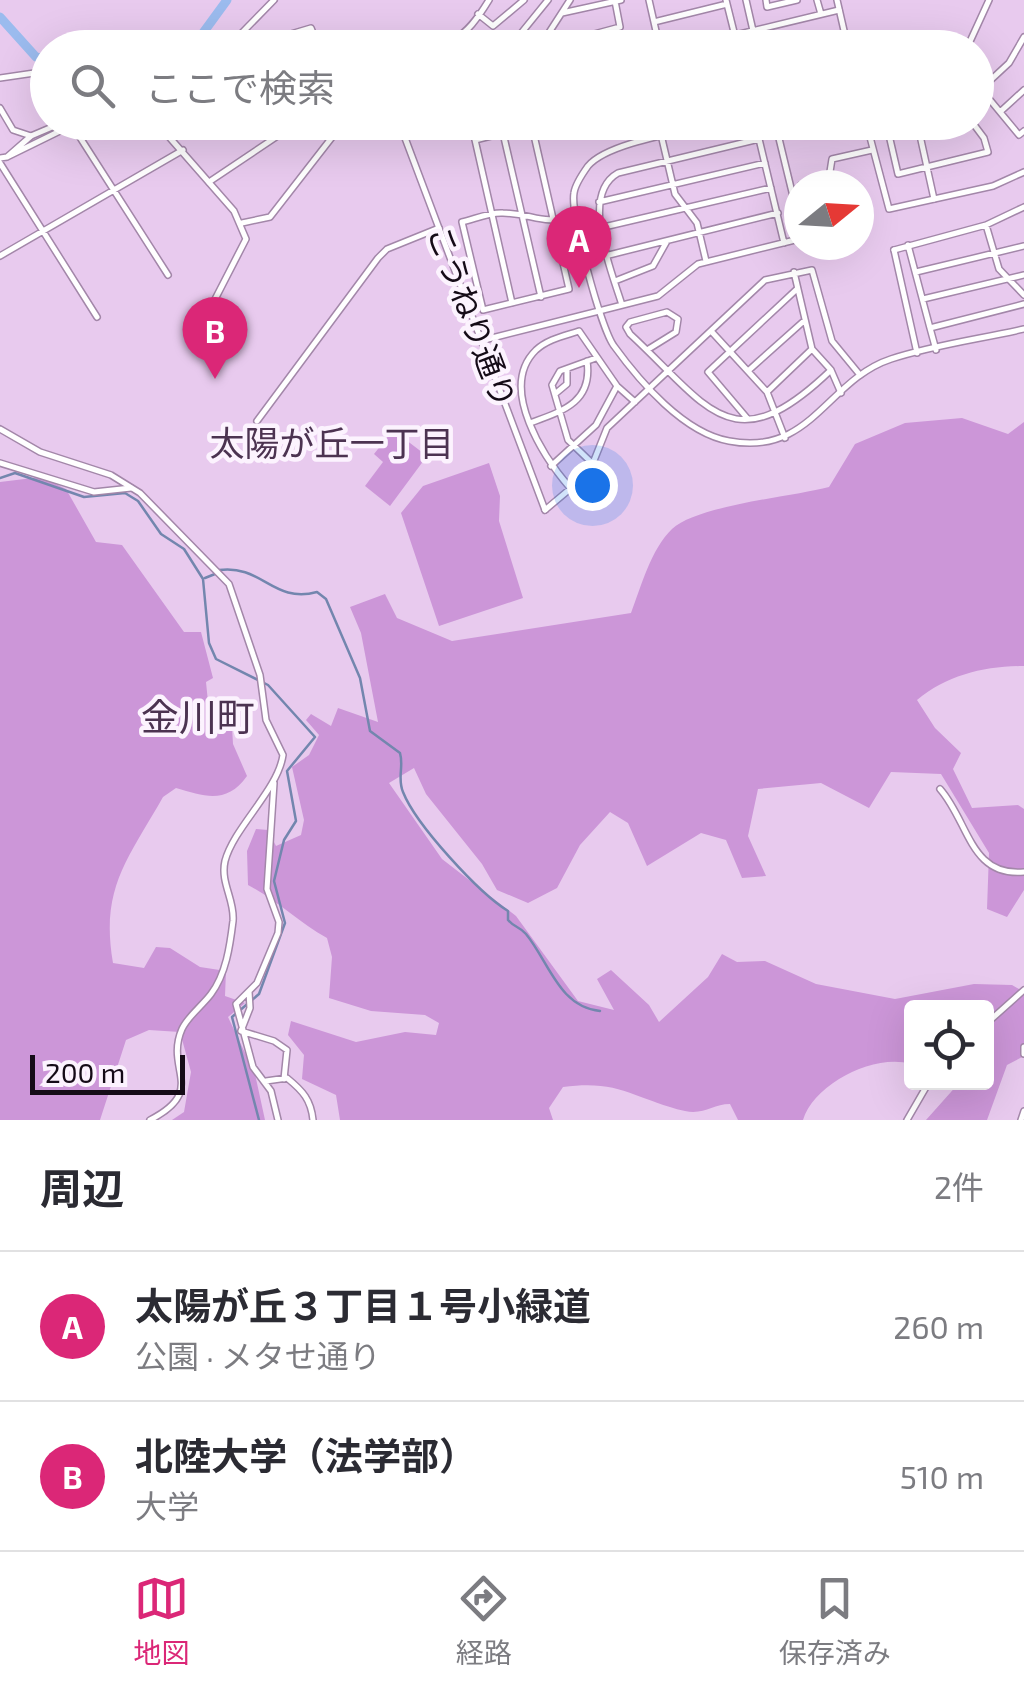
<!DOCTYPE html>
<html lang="ja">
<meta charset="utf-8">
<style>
:root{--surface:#fff;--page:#f7f7f7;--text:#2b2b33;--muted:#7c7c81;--line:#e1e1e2;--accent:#db2777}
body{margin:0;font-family:"Exo 2","Noto Sans JP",sans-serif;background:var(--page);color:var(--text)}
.controls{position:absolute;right:30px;bottom:30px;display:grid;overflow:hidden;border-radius:10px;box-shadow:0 10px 40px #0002}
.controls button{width:90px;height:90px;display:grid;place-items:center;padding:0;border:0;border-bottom:2px solid var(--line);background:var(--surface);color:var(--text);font:50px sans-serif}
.compass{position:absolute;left:784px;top:170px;width:90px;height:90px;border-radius:50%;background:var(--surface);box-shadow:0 10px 40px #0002;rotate:72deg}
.scale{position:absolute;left:30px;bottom:25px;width:155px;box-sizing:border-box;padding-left:10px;border:5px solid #150b17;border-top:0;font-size:28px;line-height:35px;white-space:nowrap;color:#150b17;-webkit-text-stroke:8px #fcf3fe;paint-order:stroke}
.you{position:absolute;left:592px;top:485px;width:35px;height:35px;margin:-25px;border:8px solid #fff;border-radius:50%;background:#1a73e8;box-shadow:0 0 0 15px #1a73e833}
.badge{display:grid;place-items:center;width:65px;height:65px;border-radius:50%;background:var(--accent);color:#fff;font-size:32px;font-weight:700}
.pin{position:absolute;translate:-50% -82px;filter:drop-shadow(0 2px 5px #0008)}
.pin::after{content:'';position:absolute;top:52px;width:35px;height:30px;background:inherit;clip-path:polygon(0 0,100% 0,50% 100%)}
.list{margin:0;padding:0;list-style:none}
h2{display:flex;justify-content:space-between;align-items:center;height:130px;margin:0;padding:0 40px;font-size:42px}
h2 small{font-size:32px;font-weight:400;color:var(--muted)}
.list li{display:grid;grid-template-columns:65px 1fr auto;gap:30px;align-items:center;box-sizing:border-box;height:150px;padding:0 40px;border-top:2px solid var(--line)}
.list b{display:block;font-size:38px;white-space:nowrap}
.list p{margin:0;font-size:32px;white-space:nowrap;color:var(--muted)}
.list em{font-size:32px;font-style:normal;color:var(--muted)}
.icon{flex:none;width:55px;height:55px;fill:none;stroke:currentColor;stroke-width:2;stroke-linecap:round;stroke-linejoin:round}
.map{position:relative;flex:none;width:1024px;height:1120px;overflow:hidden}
.search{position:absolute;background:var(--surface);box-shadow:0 10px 40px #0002;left:30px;right:30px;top:30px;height:110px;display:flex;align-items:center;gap:25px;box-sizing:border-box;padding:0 35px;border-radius:55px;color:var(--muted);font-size:38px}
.sheet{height:430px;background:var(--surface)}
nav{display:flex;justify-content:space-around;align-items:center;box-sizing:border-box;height:140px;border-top:2px solid var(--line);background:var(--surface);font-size:28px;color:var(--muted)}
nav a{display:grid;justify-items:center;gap:5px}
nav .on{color:var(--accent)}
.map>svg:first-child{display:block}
.green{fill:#cc96d8}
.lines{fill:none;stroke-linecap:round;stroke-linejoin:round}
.stream{stroke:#7386ae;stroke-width:2.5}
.river{stroke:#9bbbee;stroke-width:9}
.minor-casing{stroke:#a387a9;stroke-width:8}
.tertiary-casing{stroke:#a387a9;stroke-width:8}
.minor{stroke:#fff;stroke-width:5}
.tertiary{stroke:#fff;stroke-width:5}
.labels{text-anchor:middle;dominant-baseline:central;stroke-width:9;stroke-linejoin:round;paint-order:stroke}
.street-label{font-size:32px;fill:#150b17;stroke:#fcf3fe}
.neighbourhood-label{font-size:35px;fill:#4c3351;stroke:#fcf3fe}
.quarter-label{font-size:38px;fill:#4c3351;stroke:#fcf3fe}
</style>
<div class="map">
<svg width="1024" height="1120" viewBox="0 0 1024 1120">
<rect width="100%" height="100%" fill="#e8caee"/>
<path class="green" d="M 962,418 L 1008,434 L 1024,422 L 1024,666 C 985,666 947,675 917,700 L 935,728 L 961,753 L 953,769 L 972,808 L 1018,805 L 1024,809 L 1024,890 L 1007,917 L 987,909 L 989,853 L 941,774 L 891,772 L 869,808 L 821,783 L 758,789 L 748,836 L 766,876 L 742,878 L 726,840 L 701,833 L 647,866 L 628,823 L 610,812 L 580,845 L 557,888 L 528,903 L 497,890 L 482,864 L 426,794 L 414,768 L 389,783 L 442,859 L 516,916 L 578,1001 L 614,1010 L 597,979 L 611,970 L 649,1005 L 659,1022 L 708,977 L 722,954 L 737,962 L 765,961 L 816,984 L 895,999 L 974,984 L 1012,985 L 1024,992 L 1024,1056 L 1007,1065 L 987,1120 L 926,1120 L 959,1083 L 986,1082 L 986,1008 L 912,1008 L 911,1064 C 874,1053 814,1084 803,1120 L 738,1120 L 730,1104 C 713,1104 704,1115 685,1111 C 634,1099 620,1079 563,1087 L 549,1108 L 553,1120 L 340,1120 L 336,1095 L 302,1079 L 304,1055 L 288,1035 L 291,1021 L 356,1042 L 405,1032 L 436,1035 L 439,1023 L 425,1015 L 371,1011 L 329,998 L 332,957 L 327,938 C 298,922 277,900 248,885 L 247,851 L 256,829 L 268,830 L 276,846 L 301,835 L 304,820 L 292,767 L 309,755 L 319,735 L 306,720 L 311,714 L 331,726 L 338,708 L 378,722 L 361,633 L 350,607 L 385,594 L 397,618 L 452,641 L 631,613 C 641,587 651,549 672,529 C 698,505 791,497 829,487 L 855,444 L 905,423 Z
M 393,430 L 427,456 L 390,506 L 365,486 L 383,462 L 374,454 Z
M 489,463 L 500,496 L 499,521 L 523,598 L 439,626 L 401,513 L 423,486 Z
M 41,477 L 66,489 L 96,542 L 122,545 L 184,632 L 201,632 L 213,678 L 206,682 L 208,702 L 232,727 L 233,744 L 247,776 C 227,804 206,797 176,788 L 163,797 C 128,859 100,888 113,963 L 144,968 L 156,947 L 170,948 L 200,967 L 226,971 L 225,996 L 245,1003 L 228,1017 L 255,1074 L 265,1120 L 172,1120 L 184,1112 L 191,1072 L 180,1032 L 149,1030 L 126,1040 L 100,1120 L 0,1120 L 0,482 Z"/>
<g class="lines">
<path class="stream" d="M 0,478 L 15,473 L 84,497 L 125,493 L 138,501 L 161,534 L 184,549 L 203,579 L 209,643 L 216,659 L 268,685 L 315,737 L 287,771 L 296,821 L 284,840 L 274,881 L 285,923 L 259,994 L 232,1017 L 259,1120
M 219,570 C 262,564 273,604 317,592 L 326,599 L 360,678 L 370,731 L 400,753 C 404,767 397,778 403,792 C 416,825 479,893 508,911 L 508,920 C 515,928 519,926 526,934 C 549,962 559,1007 600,1011
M 205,578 L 215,574"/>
<path class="river" d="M 0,17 L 36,57 L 48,59
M 192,48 L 227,0"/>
<defs>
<path id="minor" d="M 649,0 L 656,31 L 654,48
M 726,0 L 738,48
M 746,0 L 757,48
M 766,0 L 767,7 L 797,0
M 817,0 L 821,14
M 562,13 L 621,0
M 478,14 L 493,26 L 524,0
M 654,22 L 727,4
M 1024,37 L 1009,63 L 981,89 L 1000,112 L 1024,90
M 227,48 L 274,0
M 268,48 L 274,39 L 311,28 L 319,48
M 406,48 C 451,46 464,41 489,0
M 539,48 L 570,0
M 569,48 L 583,37 L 620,27 L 615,1
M 681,48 L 839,10
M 0,78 L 48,71
M 1000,112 L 1019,135 L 1024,131
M 471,122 L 512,303
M 531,122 L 569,289 L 483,310 L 462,222 C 475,219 490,212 503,213 C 535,214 539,225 576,217
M 592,122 L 601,128 L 623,122
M 658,122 L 675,194 L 697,223 L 706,261
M 775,122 L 799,221
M 886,122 L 898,174 L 988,152 L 984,138 L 972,122
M 917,122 L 934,199
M 161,126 L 179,122
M 74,128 L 168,275
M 920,137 L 973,124
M 475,140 L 503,133 L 541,297
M 7,157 L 62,130 L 103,122
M 0,158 L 7,157 L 31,136
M 0,163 L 97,317
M 209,182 L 285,131 L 290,122
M 801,185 L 829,178 L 832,159 L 872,150
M 599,202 L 765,163
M 986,225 L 999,269 L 1024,295
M 604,227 L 771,188
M 908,245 L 930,328 L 1024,304
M 894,250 L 986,225 L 1024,207
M 609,255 L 778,213
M 0,256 L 183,150
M 794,272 L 812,349 L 831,370 L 841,393
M 916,272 L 1024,246
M 615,281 L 653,266 L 667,241
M 923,299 L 1024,275
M 622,305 C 612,272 579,195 618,173 L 759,139 L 784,243
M 599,311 L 658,296 L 698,264 L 799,239
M 930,328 L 936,350
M 711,331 L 767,392 L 785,438
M 647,350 L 676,332 L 678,319 L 667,312 L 630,322 L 626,327 L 630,334 C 709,407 732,465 831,370
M 748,371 L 805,320
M 767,392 L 812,349
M 555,394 L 567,384 L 567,369
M 747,418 L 708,372 L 797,289
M 257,421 L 378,258 L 387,249 L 439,228
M 530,423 C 563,411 593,402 587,361
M 0,463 L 94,492 L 131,488
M 593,464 L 568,440 L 552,385 L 560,371 L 596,358
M 551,466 L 596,425 L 617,386
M 571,489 C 545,459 497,388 536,350 C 548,339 564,336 579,331 L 617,386 L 635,402
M 545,510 L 589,473 L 607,428 L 765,280 L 812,270 L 832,341 L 860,375
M 274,783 L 267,889 L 279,922 L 278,933 L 257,983 L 236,1004 L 253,1067 L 271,1091 L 278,1120
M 940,789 C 969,822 970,877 1024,872
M 249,992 L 250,1008 L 241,1031 L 274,1041 L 287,1050 L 284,1079
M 1024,1047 L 1024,1054
M 266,1081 L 287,1078 C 303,1091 311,1100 313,1120
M 1021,1120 L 1024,1111"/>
<path id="tertiary" d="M 837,0 L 848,48
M 509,48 L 548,0
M 967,48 L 989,0
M 0,108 L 13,130 L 31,136 L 64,122
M 156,122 L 234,211 L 246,239 L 192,344
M 399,122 L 545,510
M 723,122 C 690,131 609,141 588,166 C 583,173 575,185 574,193 C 570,214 601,329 614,346 C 640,382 684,433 729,441 C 811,457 827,380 891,359 C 933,345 980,339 1024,329
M 866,122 L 889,209 L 993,186 L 1024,172
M 242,223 L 270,217 L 333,136 L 364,122
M 894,250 L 917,353
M 484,340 L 599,311
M 0,429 L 40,452 L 111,475 L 140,493 L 229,584 L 260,675 L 266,720 L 283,755 C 278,790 234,827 225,861 C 220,883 235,900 233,921 C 230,946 226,974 211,994 C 202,1006 188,1016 182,1029 C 164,1070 208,1090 150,1120
M 986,1024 L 1024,990
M 907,1120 L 929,1082"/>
</defs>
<use href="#minor" class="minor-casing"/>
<use href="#tertiary" class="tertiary-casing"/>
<use href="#minor" class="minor"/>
<use href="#tertiary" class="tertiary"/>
</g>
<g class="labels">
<g class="street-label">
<text transform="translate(473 316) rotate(69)">こうねり通り</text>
</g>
<g class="neighbourhood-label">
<text x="332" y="442">太陽が丘一丁目</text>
</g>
<g class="quarter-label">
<text x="198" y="716">金川町</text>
</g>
</g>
</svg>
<div class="controls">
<button><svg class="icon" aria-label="locate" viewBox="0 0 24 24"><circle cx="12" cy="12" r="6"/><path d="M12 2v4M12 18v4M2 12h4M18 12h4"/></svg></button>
</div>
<svg class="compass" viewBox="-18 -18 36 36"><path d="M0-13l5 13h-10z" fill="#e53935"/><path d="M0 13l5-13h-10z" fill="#7c7c81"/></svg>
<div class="scale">200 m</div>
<div class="you"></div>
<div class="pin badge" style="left:579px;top:288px">A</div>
<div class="pin badge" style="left:215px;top:379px">B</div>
<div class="search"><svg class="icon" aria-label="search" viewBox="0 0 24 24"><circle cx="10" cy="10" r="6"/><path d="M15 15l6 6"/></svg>ここで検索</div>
</div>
<section class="sheet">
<h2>周辺<small>2件</small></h2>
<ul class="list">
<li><span class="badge">A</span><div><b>太陽が丘３丁目１号小緑道</b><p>公園 · メタせ通り</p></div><em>260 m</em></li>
<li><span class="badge">B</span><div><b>北陸大学（法学部）</b><p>大学</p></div><em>510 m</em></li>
</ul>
</section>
<nav>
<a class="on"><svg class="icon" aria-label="map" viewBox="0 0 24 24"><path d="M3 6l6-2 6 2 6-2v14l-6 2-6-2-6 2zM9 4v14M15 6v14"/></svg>地図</a>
<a><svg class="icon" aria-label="directions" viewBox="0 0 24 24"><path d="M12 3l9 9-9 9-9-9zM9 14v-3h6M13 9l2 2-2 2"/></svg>経路</a>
<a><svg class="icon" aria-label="saved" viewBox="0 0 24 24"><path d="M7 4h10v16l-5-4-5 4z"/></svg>保存済み</a>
</nav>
